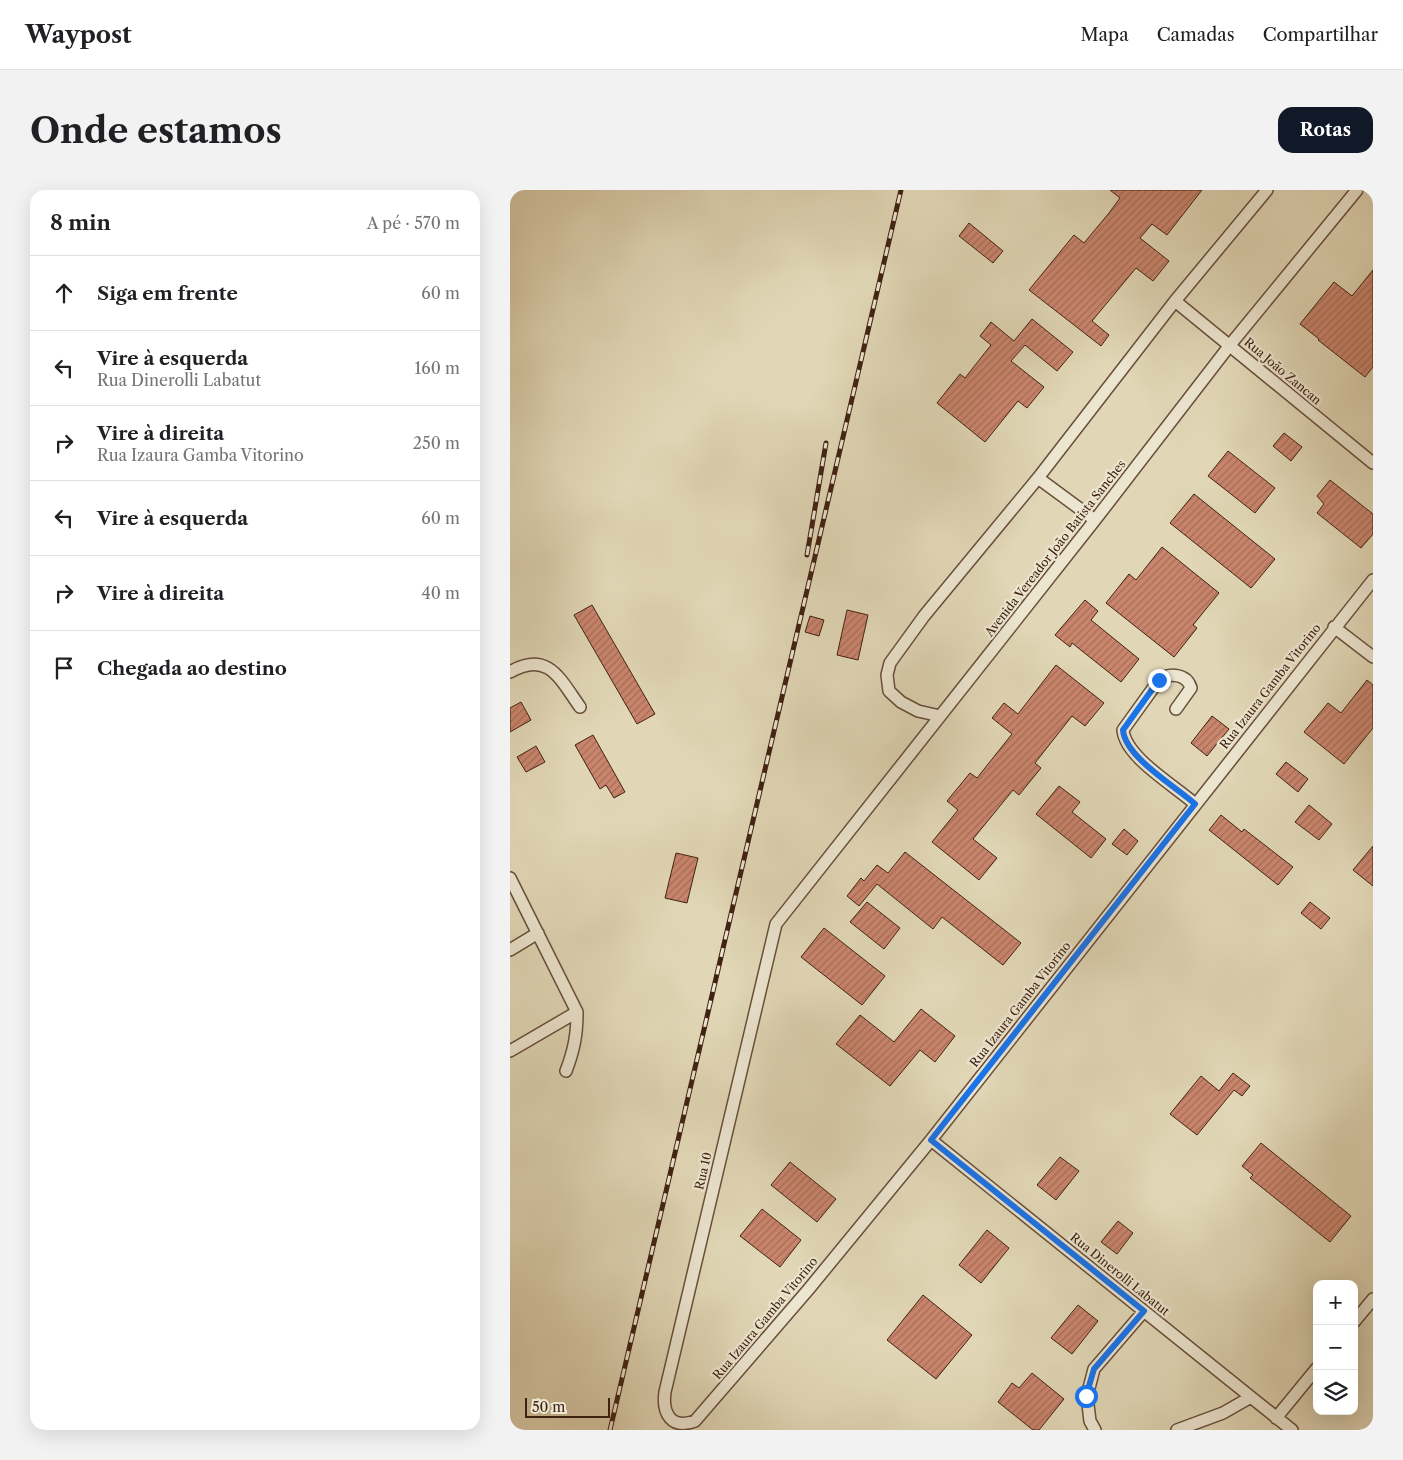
<!DOCTYPE html>
<html lang="pt">
<meta charset="utf-8">
<style>
:root{--surface:#fff;--page:#f2f2f2;--text:#202124;--muted:#757577;--line:#e0e0e0;--accent:#111827}
body{margin:0;font-family:"Libre Caslon Text",serif;background:var(--page);color:var(--text)}
.controls{position:absolute;right:15px;bottom:15px;display:grid;overflow:hidden;border-radius:10px;box-shadow:0 5px 20px #0002}
.controls button{width:45px;height:45px;display:grid;place-items:center;padding:0;border:0;border-bottom:1px solid var(--line);background:var(--surface);color:var(--text);font:25px sans-serif}
.scale{position:absolute;left:15px;bottom:12px;width:85px;box-sizing:border-box;padding-left:5px;border:2px solid #402112;border-top:0;font-size:14px;line-height:18px;white-space:nowrap;color:#402112;-webkit-text-stroke:4px #ece5d0;paint-order:stroke}
.stop{position:absolute;width:15px;height:15px;margin:-11px;border:4px solid #1a73e8;border-radius:50%;background:#fff}
.stop.end{background:#1a73e8;border-color:#fff;box-shadow:0 1px 5px #0008}
.list{margin:0;padding:0;list-style:none}
h2{display:flex;justify-content:space-between;align-items:center;height:65px;margin:0;padding:0 20px;font-size:21px}
h2 small{font-size:16px;font-weight:400;color:var(--muted)}
.list li{display:grid;grid-template-columns:32px 1fr auto;gap:15px;align-items:center;box-sizing:border-box;height:75px;padding:0 20px;border-top:1px solid var(--line)}
.list b{display:block;font-size:19px;white-space:nowrap}
.list p{margin:0;font-size:16px;white-space:nowrap;color:var(--muted)}
.list em{font-size:16px;font-style:normal;color:var(--muted)}
.icon{flex:none;width:28px;height:28px;fill:none;stroke:currentColor;stroke-width:2;stroke-linecap:round;stroke-linejoin:round}
.map{position:relative;flex:none;width:863px;height:1240px;overflow:hidden;border-radius:15px}
header{display:flex;align-items:center;gap:30px;box-sizing:border-box;height:70px;padding:0 25px;background:var(--surface);border-bottom:1px solid var(--line)}
header strong{font-size:24px}
nav{display:flex;gap:28px;margin-inline-start:auto;font-size:18px}
.intro{display:flex;align-items:center;justify-content:space-between;box-sizing:border-box;height:120px;padding:0 30px}
h1{margin:0;font-size:35px}
.button{padding:12px 22px;border-radius:15px;background:var(--accent);color:#fff;font-size:18px;font-weight:700}
main{display:flex;gap:30px;padding:0 30px}
aside{flex:1;background:var(--surface);border-radius:15px;box-shadow:0 5px 20px #0002}
.map>svg:first-child{display:block}
.building{fill:url(#building-hatch);stroke:#402112}
.lines{fill:none;stroke-linecap:round;stroke-linejoin:round}
.minor-casing{stroke:#684e3b;stroke-width:14}
.minor{stroke:#ece5d0;stroke-width:11}
.rail-casing{stroke:#402112;stroke-width:5}
.rail{stroke:#ece5d0;stroke-width:3;stroke-dasharray:9;stroke-linecap:butt}
.route{stroke:#1a73e8;stroke-width:6}
.labels{text-anchor:middle;dominant-baseline:central;stroke-width:4.5;stroke-linejoin:round;paint-order:stroke}
.street-label{font-size:12px;fill:#402112;stroke:#ece5d0}
</style>
<header>
<strong>Waypost</strong>
<nav><a>Mapa</a><a>Camadas</a><a>Compartilhar</a></nav>
</header>
<div class="intro"><h1>Onde estamos</h1><a class="button">Rotas</a></div>
<main>
<aside>
<h2>8 min<small>A pé · 570 m</small></h2>
<ul class="list">
<li><svg class="icon" aria-label="ahead" viewBox="0 0 24 24"><path d="M12 20V5M6 11l6-6 6 6"/></svg><div><b>Siga em frente</b></div><em>60 m</em></li>
<li><svg class="icon" aria-label="left" viewBox="0 0 24 24"><path d="M17 20v-9H6M10 6l-5 5 5 5"/></svg><div><b>Vire à esquerda</b><p>Rua Dinerolli Labatut</p></div><em>160 m</em></li>
<li><svg class="icon" aria-label="right" viewBox="0 0 24 24"><path d="M7 20v-9h11M14 6l5 5-5 5"/></svg><div><b>Vire à direita</b><p>Rua Izaura Gamba Vitorino</p></div><em>250 m</em></li>
<li><svg class="icon" aria-label="left" viewBox="0 0 24 24"><path d="M17 20v-9H6M10 6l-5 5 5 5"/></svg><div><b>Vire à esquerda</b></div><em>60 m</em></li>
<li><svg class="icon" aria-label="right" viewBox="0 0 24 24"><path d="M7 20v-9h11M14 6l5 5-5 5"/></svg><div><b>Vire à direita</b></div><em>40 m</em></li>
<li><svg class="icon" aria-label="arrive" viewBox="0 0 24 24"><path d="M6 21V4h12l-3 4 3 4H6"/></svg><div><b>Chegada ao destino</b></div></li>
</ul>
</aside>
<div class="map">
<svg width="863" height="1240" viewBox="0 0 863 1240">
<defs>
<pattern id="building-hatch" width="6" height="6" patternUnits="userSpaceOnUse" patternTransform="scale(1.25)"><rect width="6" height="6" fill="#ca856d"/><path d="M-1 1l2-2M0 6l6-6M5 7l2-2" fill="none" stroke="#a56c58"/></pattern>
</defs>
<rect width="100%" height="100%" fill="#e1d7b6"/>
<filter id="stains"><feTurbulence type="fractalNoise" baseFrequency=".004" numOctaves="4"/><feColorMatrix values="0 0 0 0 .2 0 0 0 0 .09 0 0 0 0 .02 0 0 0 .5 -.17"/></filter>
<radialGradient id="worn" r=".72"><stop offset=".6" stop-color="#630" stop-opacity="0"/><stop offset="1" stop-color="#630" stop-opacity=".3"/></radialGradient>
<path class="building" d="M 600,0 L 692,0 L 657,45 L 642,34 L 630,48 L 659,71 L 643,91 L 626,78 L 582,131 L 599,145 L 591,156 L 519,100 L 564,45 L 574,53 L 599,23 L 610,8 Z
M 459,33 L 493,61 L 483,73 L 449,46 Z
M 863,80 L 863,177 L 855,187 L 808,150 L 809,149 L 790,134 L 824,92 L 842,106 Z
M 522,129 L 563,162 L 547,181 L 515,155 L 501,171 L 534,197 L 517,218 L 508,211 L 475,252 L 427,213 L 450,184 L 455,188 L 481,155 L 470,146 L 481,132 L 504,151 Z
M 774,243 L 792,257 L 781,271 L 763,256 Z
M 718,261 L 765,298 L 745,323 L 698,286 Z
M 820,290 L 863,324 L 863,344 L 851,358 L 807,323 L 814,314 L 807,306 Z
M 684,304 L 765,369 L 741,398 L 660,333 Z
M 652,357 L 709,403 L 683,435 L 687,438 L 664,467 L 596,413 L 619,384 L 626,390 Z
M 575,410 L 588,421 L 581,430 L 629,469 L 611,492 L 562,453 L 560,457 L 545,445 Z
M 82,415 L 145,524 L 127,534 L 64,425 Z
M 337,420 L 358,425 L 348,470 L 327,465 Z
M 300,426 L 314,430 L 309,446 L 295,442 Z
M 546,475 L 594,513 L 575,536 L 562,526 L 525,573 L 531,578 L 509,605 L 503,600 L 463,649 L 487,668 L 469,690 L 422,652 L 448,620 L 437,611 L 460,583 L 467,588 L 502,544 L 482,528 L 494,513 L 508,524 Z
M 857,490 L 863,495 L 863,538 L 834,574 L 794,542 L 818,513 L 831,523 Z
M 11,512 L 21,530 L 0,542 L 0,518 Z
M 702,526 L 719,539 L 697,566 L 681,553 Z
M 83,545 L 115,602 L 104,608 L 96,595 L 90,599 L 65,555 Z
M 26,556 L 35,572 L 16,582 L 7,567 Z
M 776,572 L 798,589 L 788,602 L 766,584 Z
M 549,596 L 570,612 L 562,622 L 596,649 L 581,668 L 526,624 Z
M 799,615 L 822,634 L 809,650 L 785,632 Z
M 711,625 L 732,642 L 734,639 L 783,677 L 768,695 L 699,640 Z
M 614,639 L 628,651 L 617,665 L 602,654 Z
M 863,656 L 863,696 L 843,680 Z
M 395,662 L 511,753 L 493,775 L 432,727 L 423,739 L 367,694 L 349,716 L 337,706 L 351,688 L 354,691 L 367,675 L 378,683 Z
M 166,663 L 188,668 L 177,713 L 155,708 Z
M 357,712 L 390,738 L 374,759 L 340,732 Z
M 800,712 L 820,728 L 811,739 L 791,723 Z
M 314,738 L 375,786 L 352,815 L 291,767 Z
M 411,819 L 445,846 L 425,872 L 410,860 L 380,896 L 326,854 L 350,825 L 384,852 Z
M 723,883 L 740,896 L 732,906 L 724,900 L 687,945 L 660,924 L 691,886 L 709,901 Z
M 751,953 L 841,1026 L 820,1052 L 740,988 L 743,985 L 732,976 Z
M 550,967 L 569,981 L 546,1010 L 527,995 Z
M 280,972 L 326,1009 L 307,1032 L 261,995 Z
M 252,1019 L 291,1050 L 270,1077 L 230,1046 Z
M 608,1031 L 623,1043 L 607,1064 L 591,1052 Z
M 477,1040 L 499,1058 L 471,1093 L 449,1075 Z
M 413,1105 L 462,1145 L 426,1189 L 377,1150 Z
M 568,1115 L 588,1131 L 562,1164 L 541,1148 Z
M 522,1183 L 554,1209 L 529,1240 L 523,1240 L 488,1212 L 502,1193 L 509,1198 Z"/>
<g class="lines">
<defs>
<path id="minor" d="M 847,0 L 720,155 L 585,330 L 266,734 L 155,1202 C 152,1223 161,1240 185,1231 L 298,1100 L 421,950 L 863,390
M 665,111 L 863,273
M 528,288 L 585,330
M 824,437 L 863,467
M 0,482 C 38,460 50,489 70,517
M 666,519 L 681,498 C 677,484 660,482 649,490 L 613,540 C 615,567 665,596 685,614
M 430,526 L 408,521 L 391,512 L 379,501 L 377,485 L 380,473 L 414,426 L 528,288 L 665,111 L 757,0
M 0,688 L 67,822 C 67,845 64,860 56,881
M 0,760 L 28,743
M 0,861 L 67,822
M 421,950 L 782,1240
M 844,1132 L 863,1109
M 766,1228 L 807,1178
M 585,1240 L 580,1231 L 577,1206 L 584,1179 L 634,1121
M 667,1240 L 713,1223 L 741,1207"/>
</defs>
<use href="#minor" class="minor-casing"/>
<use href="#minor" class="minor"/>
<defs>
<path id="rail" d="M 297,365 L 316,253
M 100,1240 L 391,0"/>
</defs>
<use href="#rail" class="rail-casing"/>
<use href="#rail" class="rail"/>
</g>
<g class="lines">
<path class="route" d="M 576,1206 L 584,1179 L 634,1121 L 421,950 L 685,614 C 665,596 615,567 613,540 L 649,490"/>
</g>
<g class="labels">
<g class="street-label">
<text transform="translate(773 181) rotate(40)">Rua João Zancan</text>
<text transform="translate(545 358) rotate(-52)">Avenida Vereador João Batista Sanches</text>
<text transform="translate(760 496) rotate(-52)">Rua Izaura Gamba Vitorino</text>
<text transform="translate(510 814) rotate(-52)">Rua Izaura Gamba Vitorino</text>
<text transform="translate(193 981) rotate(-77)">Rua 10</text>
<text transform="translate(610 1084) rotate(39)">Rua Dinerolli Labatut</text>
<text transform="translate(255 1128) rotate(-50)">Rua Izaura Gamba Vitorino</text>
</g>
</g>
<rect width="100%" height="100%" filter="url(#stains)"/>
<rect width="100%" height="100%" fill="url(#worn)"/>
</svg>
<div class="controls">
<button>+</button>
<button>−</button>
<button><svg class="icon" aria-label="layers" viewBox="0 0 24 24"><path d="M12 4l9 5-9 5-9-5zM3 14l9 5 9-5"/></svg></button>
</div>
<div class="scale">50 m</div>
<div class="stop" style="left:576px;top:1206px"></div>
<div class="stop end" style="left:649px;top:490px"></div>
</div>
</main>
